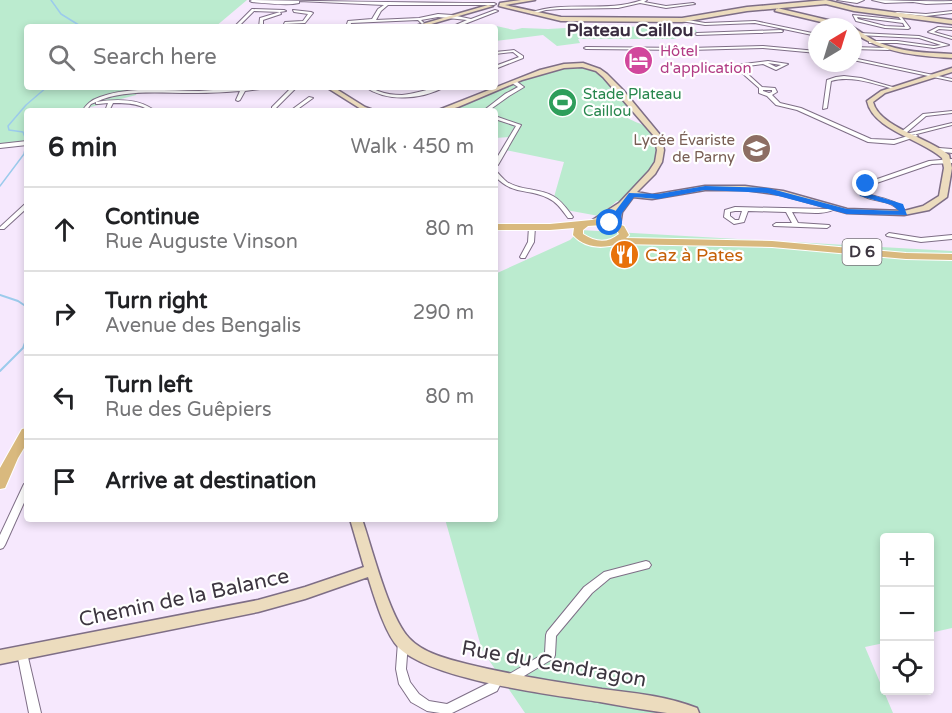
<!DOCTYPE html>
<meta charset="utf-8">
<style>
:root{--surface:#fff;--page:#f6f6f6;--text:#202124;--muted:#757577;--line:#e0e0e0}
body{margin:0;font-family:"Varela Round",sans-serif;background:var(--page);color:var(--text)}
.controls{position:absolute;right:18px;bottom:18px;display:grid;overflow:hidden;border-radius:6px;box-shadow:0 3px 9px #0003}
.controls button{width:54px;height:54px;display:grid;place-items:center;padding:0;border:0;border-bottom:2px solid var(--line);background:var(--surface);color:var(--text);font:30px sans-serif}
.compass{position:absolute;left:808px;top:18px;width:54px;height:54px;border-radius:50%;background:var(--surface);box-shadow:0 3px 9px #0003;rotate:38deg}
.stop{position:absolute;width:18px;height:18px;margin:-14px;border:4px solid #1a73e8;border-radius:50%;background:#fff}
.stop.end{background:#1a73e8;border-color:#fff;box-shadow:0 2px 6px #0008}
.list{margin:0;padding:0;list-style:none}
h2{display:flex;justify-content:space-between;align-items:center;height:78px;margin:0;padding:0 24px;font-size:26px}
h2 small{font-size:20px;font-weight:400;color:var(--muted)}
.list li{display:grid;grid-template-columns:39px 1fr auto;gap:18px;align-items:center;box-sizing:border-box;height:84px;padding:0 24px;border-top:2px solid var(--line)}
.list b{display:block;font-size:22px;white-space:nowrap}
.list p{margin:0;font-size:20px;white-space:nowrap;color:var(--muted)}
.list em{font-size:20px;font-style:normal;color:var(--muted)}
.icon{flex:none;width:33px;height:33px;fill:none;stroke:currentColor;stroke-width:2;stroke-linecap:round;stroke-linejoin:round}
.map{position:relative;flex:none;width:952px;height:713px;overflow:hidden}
.search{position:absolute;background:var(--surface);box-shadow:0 3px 9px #0003;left:24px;top:24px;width:474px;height:66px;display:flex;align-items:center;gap:15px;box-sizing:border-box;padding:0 21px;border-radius:6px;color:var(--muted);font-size:22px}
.panel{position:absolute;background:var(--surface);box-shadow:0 3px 9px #0003;left:24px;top:108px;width:474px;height:414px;border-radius:6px}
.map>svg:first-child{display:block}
.green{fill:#bbebcf}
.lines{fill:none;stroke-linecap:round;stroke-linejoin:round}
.stream-far1{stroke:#9ccbec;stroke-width:1.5}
.stream{stroke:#9ccbec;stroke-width:2}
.street-casing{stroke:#7e6e86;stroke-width:2}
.secondary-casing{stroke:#7e6e86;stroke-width:3}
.primary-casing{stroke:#fff;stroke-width:2}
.street{fill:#fff;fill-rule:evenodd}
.secondary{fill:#ecdcbe;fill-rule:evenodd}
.primary{fill:#d9b97e;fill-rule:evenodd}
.route{fill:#1a73e8}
.labels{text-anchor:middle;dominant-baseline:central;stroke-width:4.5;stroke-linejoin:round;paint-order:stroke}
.far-hotel-label{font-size:15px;fill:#b23c85;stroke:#fff;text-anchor:start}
.far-leisure-label{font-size:15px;fill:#27864d;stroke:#fff;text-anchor:start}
.far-education-label{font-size:15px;fill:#785e54;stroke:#fff;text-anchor:end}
.shield{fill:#fff;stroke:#777279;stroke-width:1.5}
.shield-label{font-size:16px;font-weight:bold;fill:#3d3640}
.far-quarter-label{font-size:18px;font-weight:bold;fill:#3a2c40;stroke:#fff}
.food-label{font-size:18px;fill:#c56008;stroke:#fff;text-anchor:start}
.near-street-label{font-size:21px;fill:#3d3640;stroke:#fff}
</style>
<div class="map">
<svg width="952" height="713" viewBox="0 0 952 713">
<rect width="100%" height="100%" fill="#f6e8fd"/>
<path class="green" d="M 0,0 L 247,0 L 215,27 L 27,27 L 27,87 L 139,87 L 136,95 L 76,111 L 27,111 L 27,144 L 0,148 Z
M 487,24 L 514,30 L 522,28 L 548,29 L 602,26 L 694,28 L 697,32 L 676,33 L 676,39 L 578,39 L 580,43 L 557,46 L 543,35 L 495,41 L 495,27 L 478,27 Z
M 574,65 L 597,70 L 629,104 L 620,111 C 629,124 646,121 655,135 C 659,141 659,151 660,158 L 625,203 L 617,201 L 599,216 L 566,210 L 554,197 L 564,162 L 505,150 L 512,137 L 495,138 L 495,111 L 439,111 L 514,82 Z
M 580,230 L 952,251 L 952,628 L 930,633 L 930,538 L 884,538 L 884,643 L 865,647 L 893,713 L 525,713 L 482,650 L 445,519 L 495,519 L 495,274 L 570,240 Z"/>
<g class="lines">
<path class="stream-far1" d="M 51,0 L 61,14 L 82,27
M 26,140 L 23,132 L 9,130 L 8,126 L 26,105 L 47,87
M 0,186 L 24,154 L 26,145"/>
<path class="stream" d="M 0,295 L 18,301 L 27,307
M 0,371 L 23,348 L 27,337"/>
<defs>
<path id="street" d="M 252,0 C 332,1 413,3 494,3 L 496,4 L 494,5 L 388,5 L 381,11 L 376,20 L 419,18 L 438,14 L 452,15 L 471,19 L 495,10 L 498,11 L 457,27 L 451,27 L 467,20 L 438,17 L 421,20 L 424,23 L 422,24 L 418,20 L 351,23 L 350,27 L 346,27 L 348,21 L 372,19 L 378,9 L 384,5 L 299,1 L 299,3 C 287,6 266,3 252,2 L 250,1 Z
M 642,0 L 647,0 L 644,2 L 666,6 L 693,3 L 695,4 L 666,8 L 640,3 L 618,8 L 560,9 L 546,10 L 532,14 L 530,13 C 565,0 606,13 642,0 Z
M 837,0 L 864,0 L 857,3 Z
M 872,0 C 898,0 924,2 952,1 L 952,3 L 926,4 L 913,2 L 885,3 Z
M 252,9 L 284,10 L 286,11 L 280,12 L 281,14 L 263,20 L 263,27 L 259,27 L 260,18 L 280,12 L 254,11 L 238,27 L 234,27 Z
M 293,10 L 311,12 L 313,13 L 305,23 L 284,24 L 285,22 L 303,21 L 308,14 L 294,12 Z
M 952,11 L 952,13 L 926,16 L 895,13 L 897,12 L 926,14 Z
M 853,15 L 901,20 L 898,16 L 900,15 L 910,28 L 908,29 L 885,28 L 856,21 ZM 857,17 L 903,23 L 905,27 L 885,26 L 858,19 Z
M 682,19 L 705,23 L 755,21 L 817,34 L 817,36 L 755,23 L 705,25 L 681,21 Z
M 938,27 L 952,28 L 952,30 L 939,29 L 934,32 L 952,37 L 952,39 L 928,32 Z
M 781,30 L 783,31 L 782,32 L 697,35 L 695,34 L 697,33 Z
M 859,33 L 919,36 L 949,45 L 934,48 L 897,43 L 869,43 L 869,41 L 897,41 L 934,46 L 941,45 L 919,38 L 858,35 L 858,33 Z
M 763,46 L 817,51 L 817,53 L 763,48 L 689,50 L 586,49 L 584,48 L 586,47 L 689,48 Z
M 853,47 L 888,48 L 890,49 L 888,50 L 853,49 Z
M 514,50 L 523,56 L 523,58 L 495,69 L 495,66 L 519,57 L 513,52 L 495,54 L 495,52 Z
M 853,58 L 952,79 L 952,81 L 853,60 Z
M 768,61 L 788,64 L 776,70 L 763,64 L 740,67 L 762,87 L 775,88 L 777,92 L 772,95 L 780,103 L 801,108 L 871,139 L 894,140 L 915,134 L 918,136 L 894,144 L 868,142 L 797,110 L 776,105 L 767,96 L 759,93 L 759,88 L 734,66 L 736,65 ZM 768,63 L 781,65 L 776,67 ZM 763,90 L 772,90 L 772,92 L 769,93 L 763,91 Z
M 844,76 L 861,78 L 896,88 L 894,89 C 874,84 852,75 831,81 L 827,108 L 823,109 L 827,80 L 836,77 Z
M 512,81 L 516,81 L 524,87 L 509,96 L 488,111 L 483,111 L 505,94 L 518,87 L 512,83 Z
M 242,87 L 270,87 L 268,88 L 245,91 L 240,100 L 238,101 L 236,100 L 240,91 C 226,92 212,93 198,93 C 166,94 126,88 96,102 C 115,99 139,98 155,111 C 149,111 147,108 140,106 C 132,103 122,103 113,103 L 109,111 L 105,111 L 108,103 L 98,104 L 96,104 L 96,102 L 91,104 L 86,111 L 82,111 C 87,104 91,100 100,97 C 131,86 166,91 199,91 C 213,90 227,89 241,88 Z
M 292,87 L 297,87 L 276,108 L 276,111 L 272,111 L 272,107 Z
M 365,87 C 371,87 373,89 378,91 C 386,94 394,95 402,95 C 417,94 431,87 445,87 C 422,99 388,103 365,87 Z
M 309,97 L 313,98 L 295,111 L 290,111 Z
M 952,111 L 952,113 L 926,116 L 906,133 L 901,132 L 923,114 Z
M 495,116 L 521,125 L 498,165 L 495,167 L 495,161 L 516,126 L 495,119 Z
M 952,123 L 952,125 L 909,136 L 906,134 Z
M 27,141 L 27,145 L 0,148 L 0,144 Z
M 939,148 L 952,149 L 952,153 L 937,151 L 936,150 Z
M 952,159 L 952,163 L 932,164 L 865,187 L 864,191 L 865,193 C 880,199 897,198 907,213 L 906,214 L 902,214 C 891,196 868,205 858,191 L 860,185 L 929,161 Z
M 495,171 L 497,172 C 500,175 503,179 507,182 C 521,191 539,188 553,196 C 562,201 567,209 573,217 L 572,218 L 568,218 C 562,210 557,202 548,198 C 528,188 513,196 495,176 Z
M 27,203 L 27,208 L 4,229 L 0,229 L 0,227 L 25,204 Z
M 834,206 L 837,208 C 825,216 806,212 792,212 L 798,223 L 829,225 L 830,226 L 827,228 L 774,226 L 773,225 L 776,223 L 792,223 L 786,212 L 748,211 L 744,222 L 734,224 L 724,217 L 725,210 L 735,207 L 827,209 ZM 735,211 L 742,211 L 739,220 L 735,220 L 730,216 L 730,212 Z
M 532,225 L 535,227 L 534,242 L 525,258 L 521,258 L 520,257 L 528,242 L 529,227 Z
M 889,233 L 921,238 L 952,235 L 952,239 L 921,242 L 887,236 L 886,235 Z
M 27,483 L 27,496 L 5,545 L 3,548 L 0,549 L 0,535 L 23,486 L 24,484 Z
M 646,561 L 649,562 L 651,565 L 649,568 L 610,578 L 592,593 L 556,636 L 555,655 L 554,658 L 514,682 L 510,684 L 506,682 L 504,679 L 506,676 L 545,653 L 546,635 L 547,632 L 584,587 L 604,572 Z
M 403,637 L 407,639 L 408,642 L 406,669 L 410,682 L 419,694 L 429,701 L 447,704 L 489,683 L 494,674 L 498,672 L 502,674 L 504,677 L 497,691 L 452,713 L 440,713 L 427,711 L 411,702 L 399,684 L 396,669 L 398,642 L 399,639 Z
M 22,648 L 26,650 L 27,653 L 41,713 L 29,713 L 17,653 L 18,650 Z"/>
<path id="secondary" d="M 521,0 L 535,0 L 505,5 L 561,17 L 682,18 L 747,7 L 826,0 L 854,7 L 952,20 L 952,24 L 854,11 L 826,4 L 747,11 L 682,22 L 561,21 L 499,6 L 500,3 Z
M 488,5 L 493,6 L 421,27 L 412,27 Z
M 777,8 L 849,25 L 852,27 L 842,27 L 775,11 Z
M 853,27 C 861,32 869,38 877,42 C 901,52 927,53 952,54 L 952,58 C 917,56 882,53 853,32 Z
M 583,63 L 600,69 L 607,74 L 623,90 L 661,136 L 664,150 L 662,162 L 655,174 L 637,192 L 652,195 L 705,186 L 745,186 L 783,191 L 847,209 L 904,211 L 923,206 L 939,196 L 944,168 L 942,158 C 921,139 873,130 867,101 L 881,91 L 952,68 L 952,72 L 885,93 L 873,102 C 879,127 929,138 949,155 L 952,168 L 947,197 L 929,210 L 904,215 L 847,213 L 782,195 L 745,190 L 705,190 L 652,199 L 633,197 L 622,212 L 620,225 L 616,228 L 612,225 L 614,213 L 598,223 L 592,223 L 591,221 L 619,203 L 649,171 L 655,162 L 657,150 L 654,136 L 603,77 L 596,71 L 582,67 L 564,68 L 522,80 L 458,107 L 445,111 L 436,111 L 540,70 L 564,64 Z
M 326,87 L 333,87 L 365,107 L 376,111 L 361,109 Z
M 350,519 L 362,519 C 372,548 389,617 409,638 C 423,653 447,659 467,664 C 511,675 557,682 602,689 C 634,693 666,696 697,708 L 699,713 C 689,713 677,713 667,713 C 645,710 622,706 600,702 C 553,695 432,680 399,648 C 385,634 374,596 368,577 L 305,599 L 258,612 L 0,664 L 0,650 L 258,600 L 305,587 L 364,567 Z"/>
<path id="primary" d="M 602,219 L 624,226 L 629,235 L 626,238 L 772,241 L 906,253 L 952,254 L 952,260 L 906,259 L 772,247 L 618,244 C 602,249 585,248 573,235 L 574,228 L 550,230 L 495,230 L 495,224 L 550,224 ZM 602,225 C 610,227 616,227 619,234 C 607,244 595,242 583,234 L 583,230 L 588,226 Z
M 27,428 L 27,443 L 18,458 L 5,488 L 0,489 L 0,468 L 22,429 Z"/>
</defs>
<use href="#street" class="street-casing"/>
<use href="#secondary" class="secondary-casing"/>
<use href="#primary" class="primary-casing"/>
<use href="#street" class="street"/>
<use href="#secondary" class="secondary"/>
<use href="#primary" class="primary"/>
</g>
<path class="route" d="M 866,182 L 870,184 L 865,189 L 866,193 L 903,204 L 907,215 L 847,214 L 767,193 L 705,190 L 658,199 L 634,197 L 622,213 L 619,227 L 606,223 L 613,221 L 614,213 L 629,193 L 658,194 L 705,186 L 768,188 L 847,209 L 899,211 L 892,205 L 860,196 L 857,189 Z"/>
<defs>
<symbol id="hotel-disc" viewBox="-11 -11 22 22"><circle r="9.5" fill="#d1479c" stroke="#fff"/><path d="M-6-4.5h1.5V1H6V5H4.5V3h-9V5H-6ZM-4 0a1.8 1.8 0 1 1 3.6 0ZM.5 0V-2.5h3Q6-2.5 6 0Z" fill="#fff"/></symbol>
<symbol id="stadium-disc" viewBox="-11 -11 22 22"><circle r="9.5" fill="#2e9e5b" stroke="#fff"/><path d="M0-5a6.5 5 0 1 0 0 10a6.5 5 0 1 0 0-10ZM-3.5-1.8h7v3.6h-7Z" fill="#fff"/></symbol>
<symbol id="school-disc" viewBox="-11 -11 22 22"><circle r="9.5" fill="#8d6e63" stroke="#fff"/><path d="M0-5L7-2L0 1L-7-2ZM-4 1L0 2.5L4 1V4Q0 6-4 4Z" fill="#fff"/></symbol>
<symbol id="restaurant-disc" viewBox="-11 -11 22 22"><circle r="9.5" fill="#e8710a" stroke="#fff"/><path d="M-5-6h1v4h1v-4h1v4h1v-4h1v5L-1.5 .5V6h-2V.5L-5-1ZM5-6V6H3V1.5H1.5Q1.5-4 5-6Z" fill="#fff"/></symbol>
</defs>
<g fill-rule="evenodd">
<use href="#hotel-disc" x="622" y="44" width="33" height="33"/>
<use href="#stadium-disc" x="546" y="86" width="33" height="33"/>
<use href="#school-disc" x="740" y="132" width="33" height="33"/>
<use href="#restaurant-disc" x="608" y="238" width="33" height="33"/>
</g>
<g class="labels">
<g class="far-hotel-label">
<text x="660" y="51">Hôtel<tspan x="660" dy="17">d'application</tspan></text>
</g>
<g class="far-leisure-label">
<text x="583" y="94">Stade Plateau<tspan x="583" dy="17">Caillou</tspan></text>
</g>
<g class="far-education-label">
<text x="735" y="140">Lycée Évariste<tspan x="735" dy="17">de Parny</tspan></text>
</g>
<rect class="shield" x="842.5" y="239" width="39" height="26" rx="4.5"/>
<g class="shield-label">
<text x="862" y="252">D 6</text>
</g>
<g class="far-quarter-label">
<text x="630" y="30">Plateau Caillou</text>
</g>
<g class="food-label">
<text x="645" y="255">Caz à Pates</text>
</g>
<g class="near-street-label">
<text transform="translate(184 598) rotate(-12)">Chemin de la Balance</text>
<text transform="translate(554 664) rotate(10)">Rue du Cendragon</text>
</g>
</g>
</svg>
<div class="controls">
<button>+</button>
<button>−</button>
<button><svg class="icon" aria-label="locate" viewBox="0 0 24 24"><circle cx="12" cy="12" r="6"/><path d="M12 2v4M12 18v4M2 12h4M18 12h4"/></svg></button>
</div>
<svg class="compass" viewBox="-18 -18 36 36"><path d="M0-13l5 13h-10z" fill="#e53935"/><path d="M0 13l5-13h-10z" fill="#757577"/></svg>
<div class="stop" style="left:610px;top:223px"></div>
<div class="stop end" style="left:866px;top:184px"></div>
<div class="search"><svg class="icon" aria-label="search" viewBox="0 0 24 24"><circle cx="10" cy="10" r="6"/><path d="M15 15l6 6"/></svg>Search here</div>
<section class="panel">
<h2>6 min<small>Walk · 450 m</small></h2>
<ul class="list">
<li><svg class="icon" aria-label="ahead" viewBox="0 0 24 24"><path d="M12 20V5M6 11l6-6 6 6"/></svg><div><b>Continue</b><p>Rue Auguste Vinson</p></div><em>80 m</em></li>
<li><svg class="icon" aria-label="right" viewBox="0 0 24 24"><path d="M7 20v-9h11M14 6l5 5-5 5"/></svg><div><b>Turn right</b><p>Avenue des Bengalis</p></div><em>290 m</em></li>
<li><svg class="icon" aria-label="left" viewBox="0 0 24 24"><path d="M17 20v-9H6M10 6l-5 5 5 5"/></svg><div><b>Turn left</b><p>Rue des Guêpiers</p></div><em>80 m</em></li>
<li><svg class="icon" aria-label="arrive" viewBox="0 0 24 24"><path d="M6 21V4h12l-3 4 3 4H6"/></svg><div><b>Arrive at destination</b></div></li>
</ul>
</section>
</div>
